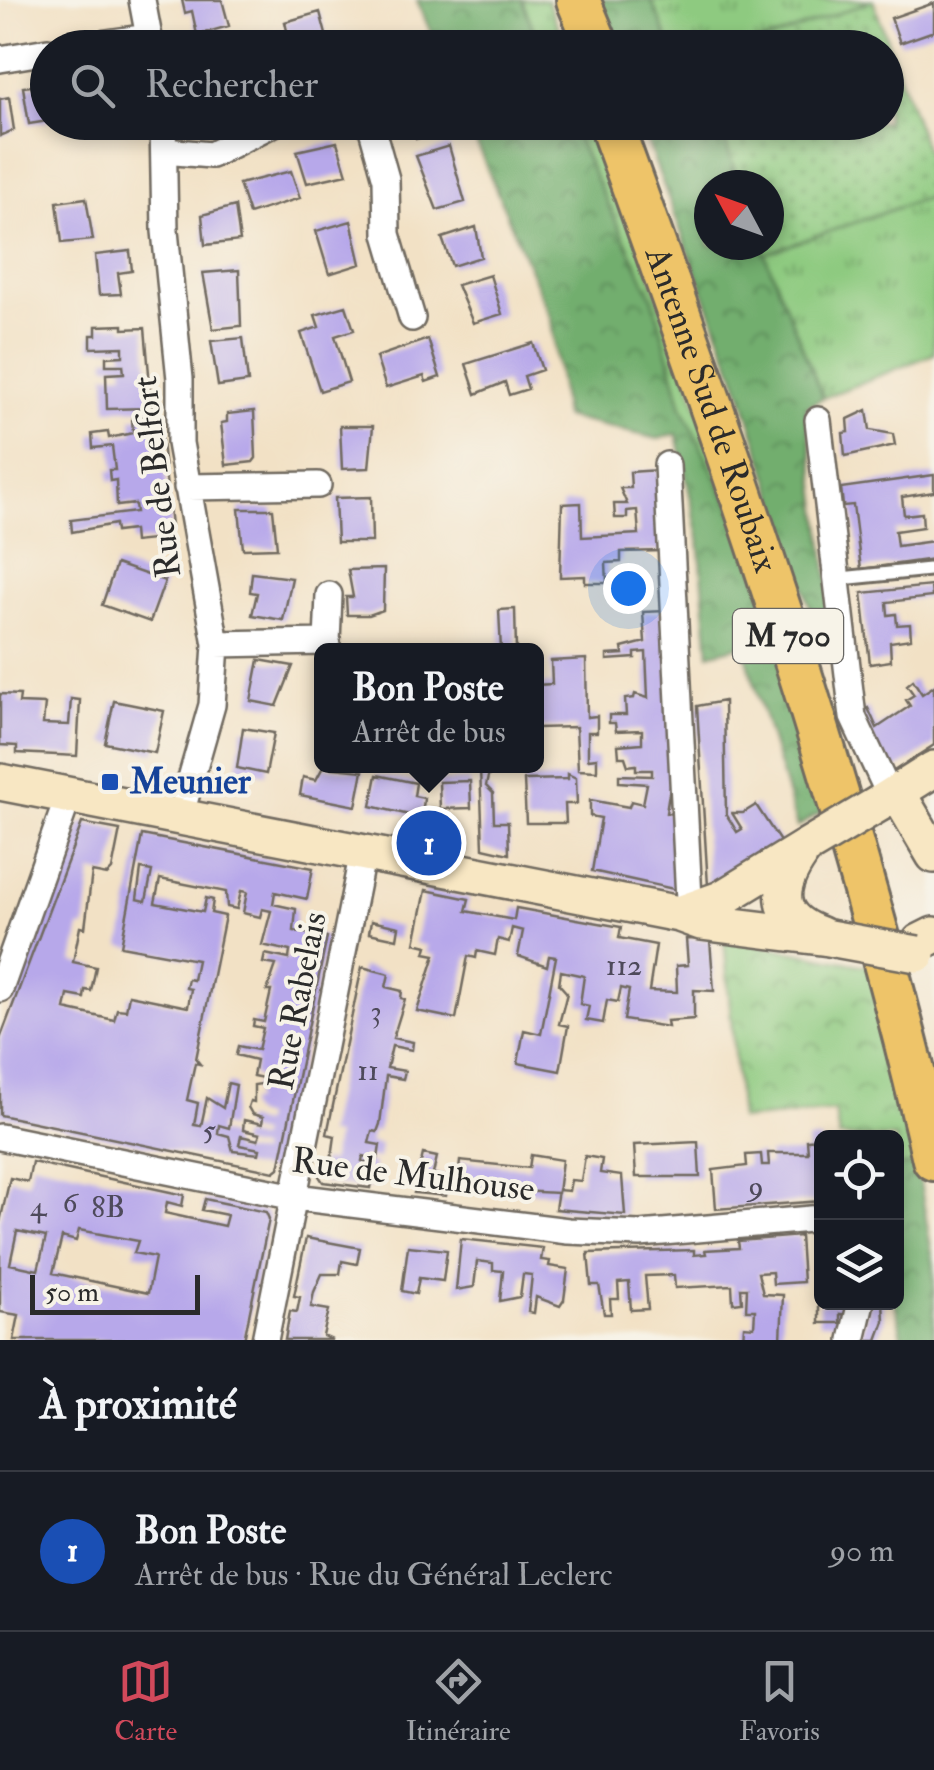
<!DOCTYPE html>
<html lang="fr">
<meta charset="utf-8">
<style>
:root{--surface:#171b24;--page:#20242c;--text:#f1f3f6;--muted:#9ea1a6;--line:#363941;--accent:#d1495b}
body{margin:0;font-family:"IM FELL Double Pica",serif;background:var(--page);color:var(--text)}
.controls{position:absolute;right:30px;bottom:30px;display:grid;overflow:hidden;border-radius:15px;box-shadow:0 5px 15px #0003}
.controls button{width:90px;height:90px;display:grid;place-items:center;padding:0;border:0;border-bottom:2px solid var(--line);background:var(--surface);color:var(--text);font:50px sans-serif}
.compass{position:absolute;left:694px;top:170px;width:90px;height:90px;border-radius:50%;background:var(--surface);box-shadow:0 5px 15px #0003;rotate:311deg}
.scale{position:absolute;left:30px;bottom:25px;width:170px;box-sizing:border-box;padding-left:10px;border:5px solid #2b2b2b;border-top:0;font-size:28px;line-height:35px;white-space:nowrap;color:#2b2b2b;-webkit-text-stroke:8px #f7f3e8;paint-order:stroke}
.you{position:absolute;left:628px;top:588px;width:35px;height:35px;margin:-25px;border:8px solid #fff;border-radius:50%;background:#1a73e8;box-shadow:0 0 0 15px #1a73e833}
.badge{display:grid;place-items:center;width:65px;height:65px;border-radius:50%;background:var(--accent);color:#fff;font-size:32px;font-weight:700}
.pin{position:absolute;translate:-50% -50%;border:5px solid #fff;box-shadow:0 2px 10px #0006}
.popup{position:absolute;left:314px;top:643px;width:230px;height:130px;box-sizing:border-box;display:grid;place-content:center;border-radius:15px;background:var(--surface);filter:drop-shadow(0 2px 8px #0005);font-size:32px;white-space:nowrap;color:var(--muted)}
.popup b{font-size:38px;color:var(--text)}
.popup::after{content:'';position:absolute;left:50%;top:100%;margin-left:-20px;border:20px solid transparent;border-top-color:var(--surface)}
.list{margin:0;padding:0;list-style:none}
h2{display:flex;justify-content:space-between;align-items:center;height:130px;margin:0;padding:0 40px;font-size:42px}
h2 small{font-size:32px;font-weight:400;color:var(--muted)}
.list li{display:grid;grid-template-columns:65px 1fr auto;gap:30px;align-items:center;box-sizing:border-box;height:160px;padding:0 40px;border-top:2px solid var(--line)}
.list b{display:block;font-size:38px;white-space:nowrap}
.list p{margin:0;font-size:32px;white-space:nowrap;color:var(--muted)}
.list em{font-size:32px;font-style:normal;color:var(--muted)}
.icon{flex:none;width:55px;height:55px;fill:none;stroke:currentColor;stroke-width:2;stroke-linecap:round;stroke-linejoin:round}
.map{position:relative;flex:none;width:934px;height:1340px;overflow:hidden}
.search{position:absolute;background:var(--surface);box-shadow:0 5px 15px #0003;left:30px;right:30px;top:30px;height:110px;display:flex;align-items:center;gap:25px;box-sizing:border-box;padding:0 35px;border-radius:55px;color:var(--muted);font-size:38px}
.sheet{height:290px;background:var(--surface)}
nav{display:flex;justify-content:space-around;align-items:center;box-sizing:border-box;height:140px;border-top:2px solid var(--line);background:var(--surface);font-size:28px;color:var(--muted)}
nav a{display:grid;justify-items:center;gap:5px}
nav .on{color:var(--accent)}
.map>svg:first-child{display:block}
.grass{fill:url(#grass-tufts);stroke:#5c7a56;stroke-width:2.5}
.forest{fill:url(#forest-crowns);stroke:#4e6c4c;stroke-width:2.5}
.park{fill:url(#park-crowns);stroke:#5c7a56;stroke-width:2.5}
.garden{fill:url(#garden-dots);stroke:#5c7a56;stroke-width:2.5}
.building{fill:#b7a8ea;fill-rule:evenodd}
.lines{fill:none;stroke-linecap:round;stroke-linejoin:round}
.service-casing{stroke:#716b61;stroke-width:18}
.minor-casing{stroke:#716b61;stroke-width:30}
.secondary-casing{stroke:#716b61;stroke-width:40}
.trunk-casing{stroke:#716b61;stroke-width:48}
.service{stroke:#fff;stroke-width:12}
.minor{stroke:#fff;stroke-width:25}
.secondary{stroke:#f8e7c3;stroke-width:35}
.trunk{stroke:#eec469;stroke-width:42}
.secondary-bridge-casing{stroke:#716b61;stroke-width:40;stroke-linecap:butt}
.secondary-bridge{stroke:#f8e7c3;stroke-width:35}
.transit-dot{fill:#1a4fb4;stroke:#f7f3e8;stroke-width:4}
.labels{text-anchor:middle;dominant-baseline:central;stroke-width:8;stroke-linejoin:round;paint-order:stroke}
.number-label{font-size:30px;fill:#4e4a5b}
.shield{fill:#f7f3e8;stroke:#686764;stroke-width:2.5}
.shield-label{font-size:32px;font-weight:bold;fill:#2b2b2b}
.street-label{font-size:35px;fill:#2b2b2b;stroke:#f7f3e8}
.transit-label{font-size:35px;font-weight:bold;fill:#164399;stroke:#f7f3e8;text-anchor:start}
</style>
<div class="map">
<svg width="934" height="1340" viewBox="0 0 934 1340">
<defs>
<pattern id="grass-tufts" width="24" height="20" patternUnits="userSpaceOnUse" patternTransform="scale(2.5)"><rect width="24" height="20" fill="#8eca80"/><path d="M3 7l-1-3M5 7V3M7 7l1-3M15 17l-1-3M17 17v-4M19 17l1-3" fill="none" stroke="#74a469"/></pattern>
<pattern id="forest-crowns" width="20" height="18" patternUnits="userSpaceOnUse" patternTransform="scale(2.5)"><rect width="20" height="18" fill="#72ae6e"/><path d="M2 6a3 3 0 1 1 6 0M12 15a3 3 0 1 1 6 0" fill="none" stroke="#5e8e5b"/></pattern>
<pattern id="park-crowns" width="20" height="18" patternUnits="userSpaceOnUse" patternTransform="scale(2.5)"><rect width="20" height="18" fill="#8eca80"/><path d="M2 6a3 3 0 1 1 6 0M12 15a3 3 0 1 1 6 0" fill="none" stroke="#74a469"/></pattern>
<pattern id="garden-dots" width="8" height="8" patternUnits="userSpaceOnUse" patternTransform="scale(2.5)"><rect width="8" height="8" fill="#8eca80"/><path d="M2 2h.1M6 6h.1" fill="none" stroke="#74a469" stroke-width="1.8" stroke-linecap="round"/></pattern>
</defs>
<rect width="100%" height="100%" fill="#f7f3e8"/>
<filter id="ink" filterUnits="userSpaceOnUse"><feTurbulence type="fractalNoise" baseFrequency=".01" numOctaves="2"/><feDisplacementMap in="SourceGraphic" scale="20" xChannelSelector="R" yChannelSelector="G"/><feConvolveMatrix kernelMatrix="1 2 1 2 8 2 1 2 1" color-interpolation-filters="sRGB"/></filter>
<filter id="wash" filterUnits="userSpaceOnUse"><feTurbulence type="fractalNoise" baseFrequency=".0048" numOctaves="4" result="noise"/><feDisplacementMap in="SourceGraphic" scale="40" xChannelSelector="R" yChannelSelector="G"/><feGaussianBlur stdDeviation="2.25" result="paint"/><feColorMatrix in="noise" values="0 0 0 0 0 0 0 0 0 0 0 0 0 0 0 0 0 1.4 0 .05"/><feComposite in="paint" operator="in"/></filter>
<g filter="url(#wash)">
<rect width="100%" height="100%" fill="#f2e1c5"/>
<path class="grass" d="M 522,0 L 547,0 L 566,47 L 540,47 Z
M 651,0 L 873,0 C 806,26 741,62 669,42 Z
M 569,123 L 596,123 L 747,543 L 682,407 L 653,299 Z
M 934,195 L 934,354 L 823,398 L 764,254 Z"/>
<path class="forest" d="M 417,0 L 522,0 L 540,47 L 437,47 Z
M 594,0 L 651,0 L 669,42 L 687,47 L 612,47 Z
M 468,123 L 569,123 L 653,299 L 682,407 L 747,543 L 831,806 L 797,827 L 743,645 L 709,654 L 699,538 L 677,434 L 658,439 L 564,417 L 551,319 Z
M 640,123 L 719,123 L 740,185 L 709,185 L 709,245 L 761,245 L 823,398 L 806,407 L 834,625 L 818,632 L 740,388 Z
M 917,1164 L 934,1266 L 934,1340 L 903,1340 L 895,1303 L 897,1167 Z"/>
<path class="park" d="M 724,938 L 876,968 L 917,1164 L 897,1167 L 896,1138 L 839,1137 L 835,1111 L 740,1120 Z"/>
<path class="garden" d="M 873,0 L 934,173 L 934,195 L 764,254 L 761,245 L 769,245 L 769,185 L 740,185 L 719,123 L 886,122 L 886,48 L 751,47 Z"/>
<g id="blocks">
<path class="building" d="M 182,0 L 222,0 L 229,26 L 197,35 L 192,11 L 185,13 Z
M 934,3 L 934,31 L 900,43 L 891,18 Z
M 320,12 L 328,42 L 291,48 L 285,22 Z
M 40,85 L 48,88 L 48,121 L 29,124 L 23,87 Z
M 9,97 L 14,130 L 0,136 L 0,99 Z
M 411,122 L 443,122 L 446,130 L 416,139 Z
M 337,142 L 347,174 L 307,183 L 297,151 Z
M 449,146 L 465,202 L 437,210 L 416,156 Z
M 291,171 L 300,198 L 249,214 L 239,184 Z
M 86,198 L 93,240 L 62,243 L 57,202 Z
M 235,206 L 240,241 L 205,245 L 202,215 Z
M 351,221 L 361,264 L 329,274 L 316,231 Z
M 476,227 L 481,257 L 452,266 L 442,238 Z
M 130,251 L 132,271 L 118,273 L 121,294 L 99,295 L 95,255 Z
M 239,270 L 241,326 L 213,329 L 203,273 Z
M 490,275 L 502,314 L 473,323 L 457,285 Z
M 346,306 L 354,330 L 335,336 L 349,382 L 320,391 L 301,333 L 319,327 L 315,315 Z
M 123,325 L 123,329 L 145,328 L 152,408 L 107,409 L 106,374 L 124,373 L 123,365 L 106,365 L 106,357 L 123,356 L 123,347 L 91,348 L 91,335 L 96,335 L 96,326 Z
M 243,338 L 248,382 L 218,386 L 211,341 Z
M 428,339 L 440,377 L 426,382 L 424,376 L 386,388 L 376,357 Z
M 533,343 L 542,370 L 524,376 L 528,389 L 509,395 L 505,382 L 476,394 L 466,364 Z
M 867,410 L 870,430 L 893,434 L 895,445 L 845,456 L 843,433 L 849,432 L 848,419 Z
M 254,411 L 256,458 L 253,462 L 226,465 L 221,423 L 227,422 L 227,414 Z
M 159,414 L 171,526 L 162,526 L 163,539 L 134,542 L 133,530 L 116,532 L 115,524 L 72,532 L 71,520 L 136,512 L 135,504 L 117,506 L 116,480 L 110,481 L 109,470 L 115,470 L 112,446 L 93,448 L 92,434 L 108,432 L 109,438 L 133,433 L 132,418 Z
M 340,426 L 373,426 L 369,468 L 342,469 Z
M 658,470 L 663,551 L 621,552 L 621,562 L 606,563 L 607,583 L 585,583 L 585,576 L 560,577 L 562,504 L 581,503 L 582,537 L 639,534 L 637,510 L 627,511 L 627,518 L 615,518 L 614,504 L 627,504 L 620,488 L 631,488 L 630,472 Z
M 934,475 L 934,492 L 902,497 L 904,515 L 922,513 L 923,527 L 895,531 L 897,546 L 934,541 L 934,559 L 861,569 L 853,505 L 843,506 L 841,488 Z
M 371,497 L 372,542 L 337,542 L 335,498 Z
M 239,509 L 273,509 L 277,548 L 243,549 Z
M 116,564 L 165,581 L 150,622 L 102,605 Z
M 384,569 L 383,610 L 369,615 L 347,615 L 346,597 L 353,597 L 348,570 Z
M 252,573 L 292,578 L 283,620 L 252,615 L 257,593 L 250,592 Z
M 931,586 L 932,597 L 887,602 L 888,615 L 896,614 L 897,625 L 910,624 L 911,639 L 890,642 L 891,661 L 870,664 L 862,593 Z
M 515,609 L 516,650 L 501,650 L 499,610 Z
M 666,611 L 676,787 L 670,787 L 666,813 L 681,815 L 678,890 L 592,871 L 601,818 L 590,816 L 590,800 L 629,807 L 631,801 L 643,804 L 647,784 L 619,782 L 619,775 L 652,776 L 652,770 L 636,770 L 636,765 L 628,766 L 625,757 L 619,757 L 618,745 L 642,743 L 642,730 L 616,731 L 615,723 L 609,723 L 609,715 L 626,715 L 625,699 L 634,698 L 635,694 L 648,698 L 646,652 L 635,653 L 635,658 L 607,660 L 607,655 L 623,654 L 622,648 L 645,642 L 643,612 Z
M 586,659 L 587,717 L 597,716 L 597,732 L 588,732 L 588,759 L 597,758 L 597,771 L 578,770 L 576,727 L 536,728 L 536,685 L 552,684 L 551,661 Z
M 259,660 L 293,666 L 277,706 L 251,701 Z
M 913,680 L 922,694 L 934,686 L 934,745 L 889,774 L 860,713 L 868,708 L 877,728 L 910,706 L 906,700 L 914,695 L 907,685 Z
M 0,694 L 20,695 L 19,703 L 45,704 L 43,724 L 69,725 L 71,699 L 80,700 L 77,756 L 17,753 L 17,746 L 0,745 Z
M 114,701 L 164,711 L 155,753 L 105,743 Z
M 724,701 L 726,814 L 737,832 L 742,829 L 732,813 L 743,813 L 756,805 L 781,843 L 708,886 L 697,706 Z
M 243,728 L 274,733 L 266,774 L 237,768 Z
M 323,767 L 363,771 L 356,806 L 300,795 L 303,777 L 316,780 Z
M 480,768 L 490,768 L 486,786 L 493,793 L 494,822 L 508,822 L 509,854 L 483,848 Z
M 568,774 L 576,778 L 577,804 L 565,804 L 566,823 L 526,823 L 524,780 L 568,779 Z
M 377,775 L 416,783 L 414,796 L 424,798 L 422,818 L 371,806 Z
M 470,781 L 471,808 L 440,809 L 439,782 Z
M 82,823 L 120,830 L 112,870 L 107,875 L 92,872 L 85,928 L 80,927 L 73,962 L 96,967 L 91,991 L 85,990 L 84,998 L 68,995 L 65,1009 L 114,1020 L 117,1009 L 126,1010 L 129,995 L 188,1007 L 191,989 L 186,988 L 188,979 L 193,980 L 197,960 L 121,946 L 142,835 L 313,868 L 307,899 L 275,892 L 273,904 L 296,909 L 294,931 L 327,937 L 279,1168 L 274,1172 L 0,1115 L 0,1039 ZM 141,869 L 152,871 L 146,901 L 137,899 ZM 160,879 L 226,892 L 227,907 L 237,909 L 241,891 L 247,892 L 243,913 L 260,917 L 262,909 L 271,911 L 262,945 L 290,951 L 289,959 L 265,954 L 263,963 L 276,965 L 267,991 L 271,991 L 264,1022 L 254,1020 L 253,1026 L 263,1028 L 258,1050 L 238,1046 L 236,1055 L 256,1060 L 253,1076 L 263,1078 L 262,1084 L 254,1085 L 254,1102 L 250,1101 L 248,1107 L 252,1114 L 263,1117 L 262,1124 L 244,1120 L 243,1130 L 260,1134 L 258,1140 L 241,1136 L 239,1145 L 260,1149 L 259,1154 L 233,1151 L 229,1136 L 218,1133 L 219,1125 L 229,1128 L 236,1085 L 228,1083 L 223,1108 L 207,1098 L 201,1126 L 194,1125 L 198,1103 L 187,1100 L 195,1063 L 200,1064 L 196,1059 L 225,916 L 211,913 L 213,900 L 206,898 L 203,912 L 155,903 Z
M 426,890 L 469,899 L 466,911 L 514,920 L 516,908 L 621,927 L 619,938 L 656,945 L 649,991 L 677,992 L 676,966 L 688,965 L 686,939 L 710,940 L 714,991 L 694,990 L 694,1019 L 667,1021 L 668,1027 L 624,1020 L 629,990 L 621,988 L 618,1002 L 607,1000 L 603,1023 L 586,1020 L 589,1006 L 580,1004 L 584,976 L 561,971 L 559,984 L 567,993 L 559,1024 L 568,1026 L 560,1071 L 518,1063 L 524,1030 L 541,1034 L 556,957 L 549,956 L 547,966 L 518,956 L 523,931 L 512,928 L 509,942 L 498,939 L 495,955 L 477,951 L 476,958 L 468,956 L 456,1019 L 417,1011 L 435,955 L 425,953 L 427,946 L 415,943 Z
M 371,921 L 399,927 L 397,939 L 369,933 Z
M 362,967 L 389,974 L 386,987 L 402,991 L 401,998 L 405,999 L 393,1038 L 413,1042 L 412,1050 L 392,1046 L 387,1068 L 405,1071 L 403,1079 L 386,1076 L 380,1124 L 377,1132 L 372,1131 L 369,1143 L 380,1145 L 378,1159 L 363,1156 L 362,1161 L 374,1164 L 370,1188 L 323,1182 L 319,1176 L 322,1161 L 330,1162 L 333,1150 L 335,1136 L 327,1134 Z
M 821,1139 L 821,1201 L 716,1209 L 713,1170 L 747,1166 L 746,1155 L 761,1154 L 762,1165 L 769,1165 L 768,1153 L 808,1153 L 807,1140 Z
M 698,1142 L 700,1177 L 636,1177 L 634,1145 Z
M 423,1154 L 437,1157 L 433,1174 L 448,1177 L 446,1196 L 414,1193 Z
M 531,1155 L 562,1160 L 558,1193 L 457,1188 L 460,1161 L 529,1168 Z
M 585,1156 L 602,1159 L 600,1173 L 622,1176 L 625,1215 L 555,1209 L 558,1190 L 569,1191 L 571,1180 L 581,1181 Z
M 32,1162 L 184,1195 L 182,1206 L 167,1202 L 165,1213 L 224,1226 L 227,1215 L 202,1210 L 205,1199 L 266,1212 L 269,1219 L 244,1340 L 14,1340 L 19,1315 L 0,1312 L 0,1222 L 10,1178 L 28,1182 ZM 79,1230 L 138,1241 L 134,1253 L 155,1257 L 148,1293 L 53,1273 L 62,1237 L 76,1241 ZM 17,1231 L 46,1237 L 38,1270 L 10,1264 Z
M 800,1236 L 803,1282 L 773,1284 L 772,1272 L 758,1273 L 763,1294 L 783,1295 L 781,1340 L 743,1340 L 744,1326 L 754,1327 L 755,1310 L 746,1310 L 747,1288 L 741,1288 L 742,1302 L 733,1303 L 732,1285 L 675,1288 L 674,1275 L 645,1276 L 648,1309 L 631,1310 L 629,1282 L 618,1283 L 619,1299 L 610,1299 L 611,1314 L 604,1314 L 599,1285 L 591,1285 L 588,1253 L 694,1250 L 694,1255 L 706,1254 L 705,1250 L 739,1248 L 738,1241 Z
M 306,1238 L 360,1248 L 357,1264 L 342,1261 L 340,1274 L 322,1274 L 314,1292 L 311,1307 L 329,1310 L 323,1336 L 332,1340 L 285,1340 L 290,1311 L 297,1312 L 300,1297 L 294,1296 Z
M 461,1239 L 543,1248 L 541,1260 L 550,1261 L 549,1266 L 568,1269 L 564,1300 L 560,1306 L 536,1297 L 534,1313 L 528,1312 L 532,1275 L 523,1274 L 520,1297 L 500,1301 L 503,1271 L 493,1270 L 493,1263 L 477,1261 L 474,1287 L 456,1290 Z
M 408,1246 L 447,1250 L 443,1281 L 419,1278 L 416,1294 L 402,1291 Z
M 869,1302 L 883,1302 L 884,1321 L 877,1340 L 860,1340 Z
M 829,1303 L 850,1304 L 850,1315 L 840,1314 L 840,1323 L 819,1323 L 819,1304 Z"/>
</g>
</g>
<g filter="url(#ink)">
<use href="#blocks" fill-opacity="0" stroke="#716b61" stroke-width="2.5"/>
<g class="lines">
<defs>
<path id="service" d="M 836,579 L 934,569"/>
<path id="minor" d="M 142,0 L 151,48
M 71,48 L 149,37
M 0,59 L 48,51
M 163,122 L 165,231 L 180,379 L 180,443 L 216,644 L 212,705 L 180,817
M 370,122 L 386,179 L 387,234 L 412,318
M 164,151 L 211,155 L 276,122
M 818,420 L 853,717 L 890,796
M 667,465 L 690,919
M 187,487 L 318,485
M 216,644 L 327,642 L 329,595
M 0,989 L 69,795
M 0,1137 L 295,1197 L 568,1231 L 640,1234 L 822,1218
M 265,1340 L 363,852
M 852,1340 L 861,1302"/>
<path id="secondary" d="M 0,782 L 679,914 L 701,922 L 829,938
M 897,792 L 934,855
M 880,803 L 934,769
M 805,848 C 777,886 771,917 821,935
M 679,914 L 721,899 L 806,847
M 920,942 L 934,935"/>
<g id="trunk">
<path d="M 578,0 L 598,48"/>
<path id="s1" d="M 610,122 C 734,463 853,806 934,1159"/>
</g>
</defs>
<use href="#service" class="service-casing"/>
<use href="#minor" class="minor-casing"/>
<use href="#secondary" class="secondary-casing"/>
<use href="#trunk" class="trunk-casing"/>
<use href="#service" class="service"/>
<use href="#minor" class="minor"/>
<use href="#secondary" class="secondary"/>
<use href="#trunk" class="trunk"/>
<defs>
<path id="secondary-bridge" d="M 806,847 L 880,803
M 829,938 L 917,954"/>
</defs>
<use href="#secondary-bridge" class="secondary-bridge-casing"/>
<use href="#secondary-bridge" class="secondary-bridge"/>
</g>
</g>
<rect class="transit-dot" x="100" y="772" width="20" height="20" rx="5"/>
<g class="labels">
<g class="number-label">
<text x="624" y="965">112</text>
<text x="376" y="1011">3</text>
<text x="368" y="1070">11</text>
<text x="209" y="1130">5</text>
<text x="756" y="1186">9</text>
<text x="70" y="1202">6</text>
<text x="38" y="1206">4</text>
<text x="108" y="1207">8B</text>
</g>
<rect class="shield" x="733" y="609" width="110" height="54" rx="8"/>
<g class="shield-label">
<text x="788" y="636">M 700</text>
</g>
<g class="street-label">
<text stroke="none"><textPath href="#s1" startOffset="305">Antenne Sud de Roubaix</textPath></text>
<text transform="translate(157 477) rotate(-97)">Rue de Belfort</text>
<text transform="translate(298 1001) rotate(-79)">Rue Rabelais</text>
<text transform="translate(413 1175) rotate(7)">Rue de Mulhouse</text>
</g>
<g class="transit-label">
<text x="130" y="782">Meunier</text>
</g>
</g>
</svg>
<div class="controls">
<button><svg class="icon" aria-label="locate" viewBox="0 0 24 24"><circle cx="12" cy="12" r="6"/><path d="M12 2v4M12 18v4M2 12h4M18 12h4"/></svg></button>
<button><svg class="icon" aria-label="layers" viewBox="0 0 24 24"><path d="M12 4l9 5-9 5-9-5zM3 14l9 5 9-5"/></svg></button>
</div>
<svg class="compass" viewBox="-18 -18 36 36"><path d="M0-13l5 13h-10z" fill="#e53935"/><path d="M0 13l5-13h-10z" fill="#9ea1a6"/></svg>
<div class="scale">50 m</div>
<div class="you"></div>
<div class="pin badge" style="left:429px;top:843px;background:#1a4fb4">1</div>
<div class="popup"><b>Bon Poste</b>Arrêt de bus</div>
<div class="search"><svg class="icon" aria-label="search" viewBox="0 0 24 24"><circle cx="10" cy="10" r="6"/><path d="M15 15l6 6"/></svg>Rechercher</div>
</div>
<section class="sheet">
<h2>À proximité<small></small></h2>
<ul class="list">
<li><span class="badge" style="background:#1a4fb4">1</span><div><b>Bon Poste</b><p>Arrêt de bus · Rue du Général Leclerc</p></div><em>90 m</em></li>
</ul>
</section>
<nav>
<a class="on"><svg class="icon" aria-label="map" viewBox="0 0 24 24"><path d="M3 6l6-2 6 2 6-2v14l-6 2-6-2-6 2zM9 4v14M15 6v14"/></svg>Carte</a>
<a><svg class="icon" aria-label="directions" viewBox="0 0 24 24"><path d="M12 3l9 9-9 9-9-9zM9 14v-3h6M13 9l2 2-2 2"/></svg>Itinéraire</a>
<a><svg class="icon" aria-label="saved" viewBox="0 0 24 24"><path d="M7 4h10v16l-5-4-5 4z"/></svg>Favoris</a>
</nav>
